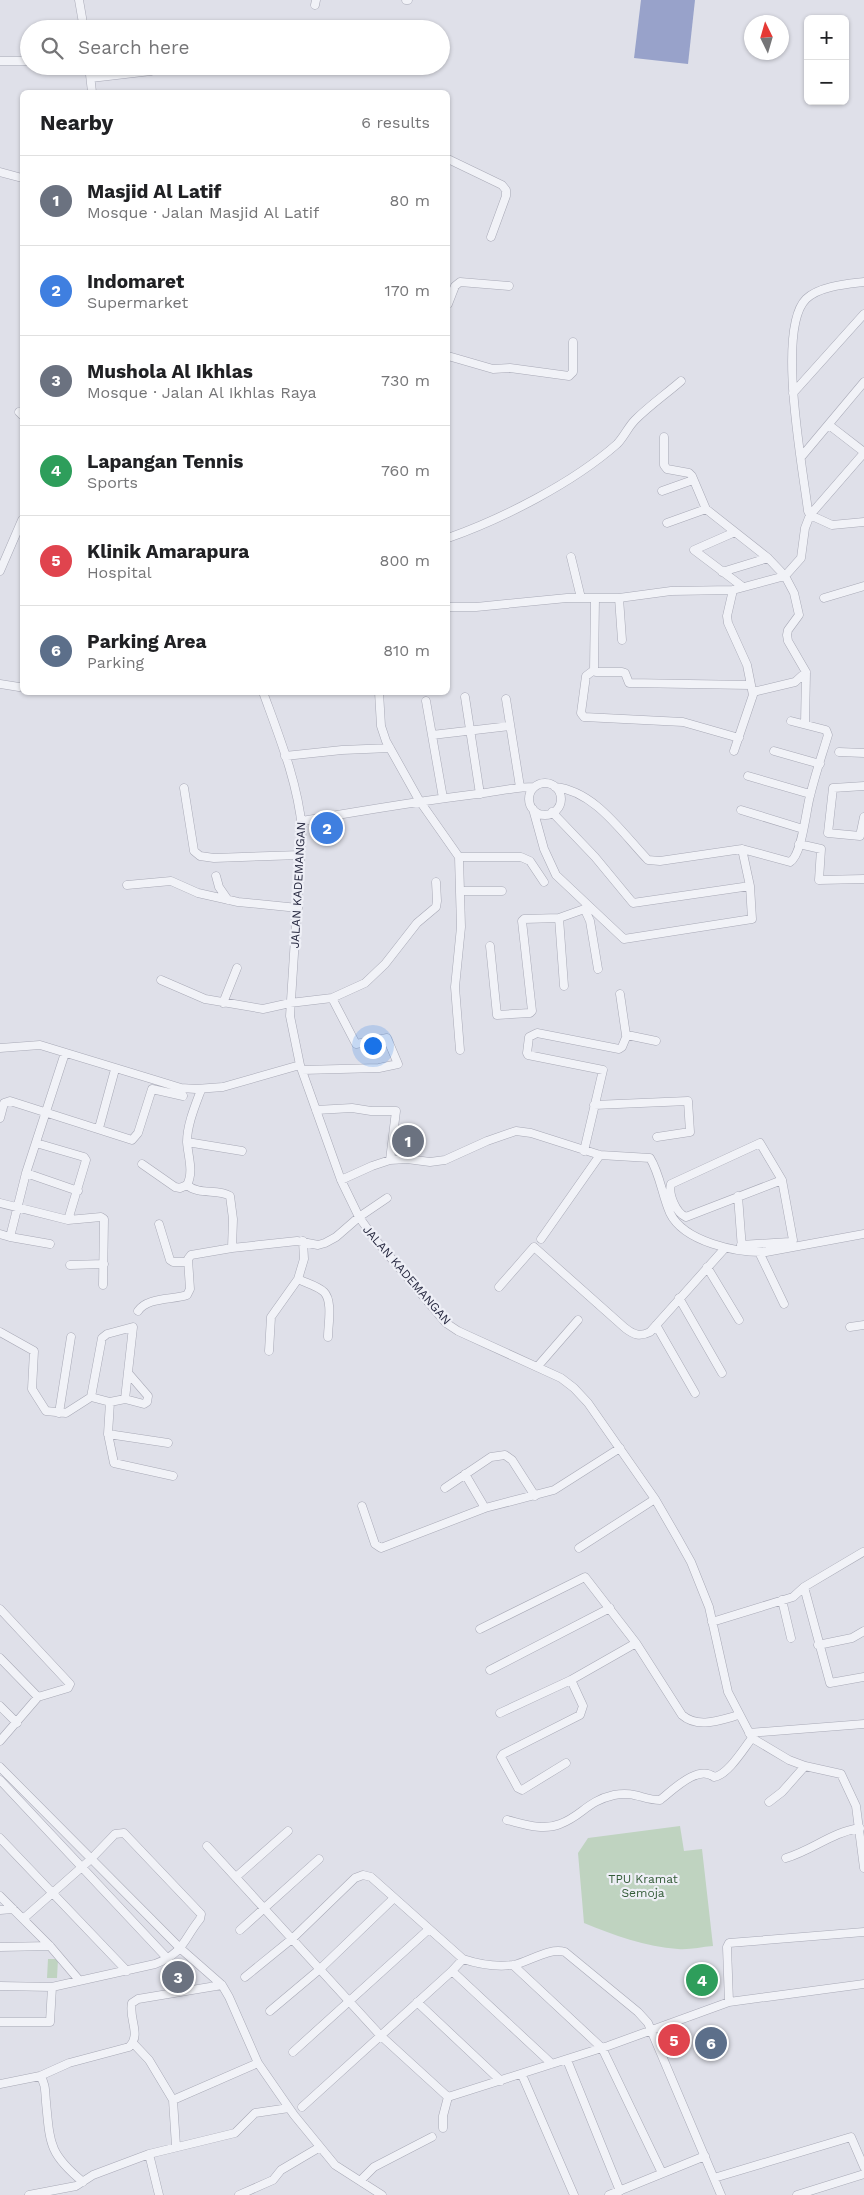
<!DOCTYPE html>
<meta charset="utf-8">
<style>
:root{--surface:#fff;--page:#f6f6f6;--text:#202124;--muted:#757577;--line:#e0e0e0;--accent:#db2777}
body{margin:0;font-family:"Work Sans",sans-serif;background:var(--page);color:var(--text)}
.controls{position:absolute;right:15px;top:15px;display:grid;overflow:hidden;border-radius:8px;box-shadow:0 1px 4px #0004}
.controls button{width:45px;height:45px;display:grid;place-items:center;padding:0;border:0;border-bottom:1px solid var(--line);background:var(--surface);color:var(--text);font:25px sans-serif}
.compass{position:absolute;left:744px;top:15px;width:45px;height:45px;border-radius:50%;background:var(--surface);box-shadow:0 1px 4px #0004;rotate:355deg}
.you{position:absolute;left:372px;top:1045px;width:18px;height:18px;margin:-12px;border:4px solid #fff;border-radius:50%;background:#1a73e8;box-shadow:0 0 0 8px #1a73e833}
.badge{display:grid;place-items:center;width:32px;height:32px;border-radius:50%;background:var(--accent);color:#fff;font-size:16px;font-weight:700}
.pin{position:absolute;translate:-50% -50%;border:2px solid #fff;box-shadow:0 1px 5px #0006}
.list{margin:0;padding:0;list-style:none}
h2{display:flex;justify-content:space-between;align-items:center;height:65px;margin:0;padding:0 20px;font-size:21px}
h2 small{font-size:16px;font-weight:400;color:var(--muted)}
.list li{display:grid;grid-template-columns:32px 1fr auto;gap:15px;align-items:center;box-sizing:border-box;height:90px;padding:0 20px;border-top:1px solid var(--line)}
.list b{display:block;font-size:19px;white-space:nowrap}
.list p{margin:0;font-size:16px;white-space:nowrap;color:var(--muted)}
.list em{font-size:16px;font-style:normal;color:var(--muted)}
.icon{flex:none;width:28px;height:28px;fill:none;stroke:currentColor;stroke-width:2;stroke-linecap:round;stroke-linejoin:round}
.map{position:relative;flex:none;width:864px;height:2195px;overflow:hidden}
.search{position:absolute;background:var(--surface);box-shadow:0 1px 4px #0004;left:20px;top:20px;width:430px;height:55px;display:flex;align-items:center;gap:12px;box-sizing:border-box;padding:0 18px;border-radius:28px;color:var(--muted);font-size:19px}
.panel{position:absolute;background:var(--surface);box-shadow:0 1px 4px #0004;left:20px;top:90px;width:430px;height:605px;border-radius:8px}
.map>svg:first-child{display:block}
.green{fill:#bfd3c0}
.water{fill:#98a2ca}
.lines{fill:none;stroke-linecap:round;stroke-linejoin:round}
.minor-casing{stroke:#a8a9b6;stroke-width:9}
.minor{stroke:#f1f2f7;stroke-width:8}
.labels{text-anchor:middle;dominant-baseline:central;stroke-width:4.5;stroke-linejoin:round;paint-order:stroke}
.street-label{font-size:12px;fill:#272940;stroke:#eeeff6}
.park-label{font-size:12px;fill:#345c38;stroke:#eeeff6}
</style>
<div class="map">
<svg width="864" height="2195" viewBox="0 0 864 2195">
<rect width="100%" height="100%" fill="#dfe0e9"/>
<path class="green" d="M 680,1826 L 684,1851 L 702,1849 L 713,1946 C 701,1947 689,1950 678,1949 C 646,1947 613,1935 584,1923 L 578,1853 L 588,1838 Z
M 48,1959 L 58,1959 L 57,1978 L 47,1978 Z
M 707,1967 L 713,1990 L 698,1993 L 691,1971 Z"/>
<path class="water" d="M 641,0 L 695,0 L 688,64 L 634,58 Z"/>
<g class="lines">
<defs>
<path id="minor" d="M 79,0 L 84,29
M 406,0 L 408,0
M 315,5 L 316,0
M 37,27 L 46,29
M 0,61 L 29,61
M 89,66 L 92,92
M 91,78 L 151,71
M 448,159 L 502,185 L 506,190 L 506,196 L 491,237
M 0,172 L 22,178
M 864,282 C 847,284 819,286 806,299 C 776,329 803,469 808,511 L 810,515 L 832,525 L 864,522
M 448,304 L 455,286 L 460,282 L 509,286
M 448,356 L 493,369 L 510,368 L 569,376 L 573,372 L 573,342
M 793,393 L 864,314
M 19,412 L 22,415
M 829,425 L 864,452
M 664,437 L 664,465 L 667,469 L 689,473 L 692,476 L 706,509 L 768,558 L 785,576 L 794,593 L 799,615 L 788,630 L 787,635 L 788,641 L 806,672 L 805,724
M 802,456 L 864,382
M 662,491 L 693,480
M 667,523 L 706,509
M 735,532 L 694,550 L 743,587
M 448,538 C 502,519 573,483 617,444 C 624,437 628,427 635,420 C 649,406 666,394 681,381
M 571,557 L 581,598
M 0,571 L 22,520
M 722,572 L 768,558
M 733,590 L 727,616 L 728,623 L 747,665 L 753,695 L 734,751
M 595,598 L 594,670 L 596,672 L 622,672 L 625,673 L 629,683 L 750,685
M 619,598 L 622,640
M 824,598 L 864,586
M 448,607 L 476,607 L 567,598 L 619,598 L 671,591 L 733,590 L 785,576 L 801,558 L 805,528 L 810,515 L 864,453
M 594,670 L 586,676 L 581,713 L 584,717 L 683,722 L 739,738
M 0,684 L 19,687
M 263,692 C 279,736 298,783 302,829 L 290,1016 L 300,1065 L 341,1180 L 359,1217 L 374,1238 L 446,1323 L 458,1331 L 561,1378 L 574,1388 L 588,1403 L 655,1499 L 677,1537 L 691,1562 L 709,1607 L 728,1692 L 752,1738 L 789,1760 L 805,1766 L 841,1774 L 856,1806 L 864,1868
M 379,692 L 381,726 L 386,741 L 419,800 L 459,857 L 461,927 L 455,987 L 460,1050
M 753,692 L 795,682 L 806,672
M 465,697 L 480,794
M 506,699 L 520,787
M 426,701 L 443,798
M 432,735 L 510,726
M 774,751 L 820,764
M 839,752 L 864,753
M 285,756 L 342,750 L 390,748
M 748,776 L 810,794
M529 799a16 16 0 1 1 32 0a16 16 0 1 1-32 0Z
M 864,786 L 833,788 L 828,833 L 860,836 L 864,817
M 555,787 C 595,791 622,833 648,860 L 660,861 L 742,849 L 790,862 C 802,855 806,810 810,796 C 815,775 822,755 828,735 L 826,730 L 791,721
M 184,788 L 194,851 L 200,856 L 214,858 L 301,855
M 533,809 L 544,849 L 556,875 L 624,939 L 752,919 L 750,886 L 742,849
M 741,810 L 803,829
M 552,812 L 595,857 L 633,903 L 750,886
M 302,821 C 360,811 418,801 477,794 C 496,792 514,787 534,787
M 799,844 L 821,849 L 819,880 L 864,879
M 459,857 L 521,857 L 530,861 L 544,882
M 216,876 L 219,887 L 228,900
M 127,885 L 171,881 L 198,893 L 238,902 L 298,908
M 460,891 L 502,891
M 585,910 L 590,921 L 598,969
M 559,918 L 564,986
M 490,946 L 497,1015 L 530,1013 L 532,1011 L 522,921 L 524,919 L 559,918 L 590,907
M 161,980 L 205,999 L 263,1009 L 290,1003 L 332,998 L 365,983 L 385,964 L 417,923 L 436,907 L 437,901 L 436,882
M 620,994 L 626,1035
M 223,1003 L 237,968
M 0,1048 L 40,1045 L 155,1080 L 181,1088 L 196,1089 L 223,1087 L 300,1065
M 302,1070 L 379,1068 L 398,1064 L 387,1038 L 356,1044 L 332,998
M 594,1105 L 688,1101 L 690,1132 L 657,1137
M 316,1110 L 352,1108 L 371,1111 L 396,1111 L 390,1160
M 0,1118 L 4,1103 L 10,1101 L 132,1140 L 138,1133 L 152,1089 L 183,1096
M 99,1128 L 114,1073
M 187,1142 L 242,1151
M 584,1151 L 603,1070 L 528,1055 L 527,1053 L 529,1037 L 537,1033 L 619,1049 L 622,1047 L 627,1035 L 656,1041
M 142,1164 L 175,1187 L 180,1188 L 187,1185 C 194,1172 188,1156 187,1142 C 187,1125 195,1106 201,1090
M 26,1173 L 78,1191
M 341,1180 L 372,1166 L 390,1160 L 407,1159 L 430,1162 L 445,1160 L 487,1141 L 516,1131 L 531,1133 L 600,1155 L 650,1158 C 660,1174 662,1195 670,1213 C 684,1242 737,1253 766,1252 L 864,1234
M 187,1185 C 200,1196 217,1188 230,1196 L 233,1219 L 232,1248
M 738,1196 L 742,1249
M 0,1203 L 68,1220 L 86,1160 L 84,1157 L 36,1143
M 68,1220 L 101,1217 L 104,1219 L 103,1285
M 159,1224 L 170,1260 L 173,1262 L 188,1262
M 0,1234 L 10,1237 L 26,1173 L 65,1053
M 10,1237 L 50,1244
M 541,1239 L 600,1155
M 303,1241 L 304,1259 L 298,1279 C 306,1283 318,1286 324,1292 C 333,1301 328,1325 328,1337
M 741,1245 L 790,1242 L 793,1240 L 782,1180 L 760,1143 L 671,1184 C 668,1194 676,1213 686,1217 L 782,1180
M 759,1252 L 784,1304
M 70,1265 L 104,1264
M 707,1267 L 739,1320
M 499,1287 L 534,1247 L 625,1328 C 634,1335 640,1337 650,1332 L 725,1248
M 679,1298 L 722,1373
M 138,1311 C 147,1297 173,1300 187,1295 L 190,1289 L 188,1259 L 191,1255 L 232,1248 L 297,1241 L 318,1245 L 325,1243 L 336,1237 L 359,1217 L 387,1198
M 656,1325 L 695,1393
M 850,1327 L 864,1325
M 0,1332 L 34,1351 L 32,1389 L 46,1411 L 66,1413 L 91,1397 L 110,1402 L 108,1434 L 114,1463 L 173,1476
M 269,1351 L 271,1317 L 298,1279
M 538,1366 L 578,1320
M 91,1397 L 102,1338 L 107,1334 L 133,1327 L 125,1399
M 110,1402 L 125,1399 L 144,1404 L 147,1402 L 148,1396 L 129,1374
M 59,1413 L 71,1337
M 108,1434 L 168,1443
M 465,1474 L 485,1508
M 445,1488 L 491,1457 L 505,1455 L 512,1460 L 535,1496
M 362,1506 L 375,1544 L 381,1548 L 485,1508 L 554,1490 L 620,1448
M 579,1548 L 655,1499
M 804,1587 L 830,1683 L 864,1677
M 782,1600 L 791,1638
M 0,1609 L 70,1684 L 68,1688 L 38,1697 L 0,1741
M 712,1622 L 793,1597 L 804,1587 L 863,1552
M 480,1629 L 585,1577 L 636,1643 L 682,1715 C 698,1729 720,1720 739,1715
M 818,1645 L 852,1638 L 864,1631
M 0,1658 L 38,1697
M 490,1670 L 610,1608
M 0,1706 L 17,1723
M 500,1713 L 571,1680 L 636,1643
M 749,1733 L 864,1724
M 566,1763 L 522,1790 L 518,1788 L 501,1757 L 503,1754 L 580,1715 L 583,1706 L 571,1680
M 0,1767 L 181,1949 L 222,1985 L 229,1997 L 258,2063 L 294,2115 L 335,2165 L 382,2195
M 0,1780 L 168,1959
M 769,1802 L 782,1792 L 805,1766
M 507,1820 C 524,1824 543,1831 560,1824 C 582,1816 587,1801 614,1795 C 635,1791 643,1800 660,1800 C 673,1790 698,1764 714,1777 C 728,1775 744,1748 752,1738
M 0,1838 L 127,1971
M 207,1846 L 380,2035 L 448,2097
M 786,1858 C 813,1850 832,1832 860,1828
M 236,1877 L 288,1831
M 0,1896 L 50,1946 L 79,1980
M 0,1910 L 13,1909
M 240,1930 L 319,1859
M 0,1947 L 50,1946
M 513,1965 L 602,2048 L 662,2173
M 452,1971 L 552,2064
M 245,1977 L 293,1938 L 355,1878 L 363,1875 L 371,1877 L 463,1959 C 478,1964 496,1967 513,1965 C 529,1962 549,1947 565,1952 L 638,2012 L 648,2023 L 721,2195
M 0,1986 L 52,1987 L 155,1964 C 184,1953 183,1940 200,1919 L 201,1914 L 124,1833 L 115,1834 L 91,1859 L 23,1919
M 417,2002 L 501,2081
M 729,2002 L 727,1947 L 729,1943 L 864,1932
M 270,2011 L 320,1969 L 394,1898
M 0,2022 L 50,2022 L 52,1987
M 133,2043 L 149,2060 L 173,2100 L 176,2146
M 293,2052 L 429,1929
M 567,2060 L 620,2191
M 522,2075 L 574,2195
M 40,2076 L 69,2063 L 129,2047 C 142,2035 128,2018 132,2003 L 138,1999 L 222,1985
M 0,2084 L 40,2076 C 46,2084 45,2092 46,2102 C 50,2144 49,2154 83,2182
M 448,2097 L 608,2046 L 729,2002 L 864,1984
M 173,2100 L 258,2063
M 302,2107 L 452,1971 L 463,1959
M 443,2128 L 443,2116 L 448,2097
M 149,2154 L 235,2133 L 255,2113 L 289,2108
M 714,2178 L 851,2137 L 864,2167
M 360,2181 L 374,2167 L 432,2137
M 29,2195 L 76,2186 L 93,2175 L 149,2154 L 159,2195
M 239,2195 L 273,2180 L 281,2170 L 320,2147
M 609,2195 L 705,2156
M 797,2195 L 864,2174"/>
</defs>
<use href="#minor" class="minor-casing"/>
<use href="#minor" class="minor"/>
</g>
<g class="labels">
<g class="street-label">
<text transform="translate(298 885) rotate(-87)">JALAN KADEMANGAN</text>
<text transform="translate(407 1275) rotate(49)">JALAN KADEMANGAN</text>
</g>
<g class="park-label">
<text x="643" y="1879">TPU Kramat<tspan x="643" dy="14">Semoja</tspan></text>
</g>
</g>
</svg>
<div class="controls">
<button>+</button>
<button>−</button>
</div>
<svg class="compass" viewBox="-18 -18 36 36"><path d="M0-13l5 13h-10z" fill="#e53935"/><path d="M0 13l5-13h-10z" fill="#757577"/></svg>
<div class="you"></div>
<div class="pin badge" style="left:408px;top:1141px;background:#6b7280">1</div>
<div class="pin badge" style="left:327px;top:828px;background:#3f7fe0">2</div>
<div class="pin badge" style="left:178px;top:1977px;background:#6b7280">3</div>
<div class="pin badge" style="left:702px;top:1980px;background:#2e9e5b">4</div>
<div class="pin badge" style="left:674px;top:2040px;background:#e0444e">5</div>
<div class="pin badge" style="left:711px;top:2043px;background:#5c6f8a">6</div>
<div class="search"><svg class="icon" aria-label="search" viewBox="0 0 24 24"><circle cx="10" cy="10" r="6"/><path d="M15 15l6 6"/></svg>Search here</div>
<section class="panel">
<h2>Nearby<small>6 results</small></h2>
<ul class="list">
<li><span class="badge" style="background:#6b7280">1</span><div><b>Masjid Al Latif</b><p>Mosque · Jalan Masjid Al Latif</p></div><em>80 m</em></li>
<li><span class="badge" style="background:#3f7fe0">2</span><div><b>Indomaret</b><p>Supermarket</p></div><em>170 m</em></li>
<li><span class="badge" style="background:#6b7280">3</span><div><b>Mushola Al Ikhlas</b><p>Mosque · Jalan Al Ikhlas Raya</p></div><em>730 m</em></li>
<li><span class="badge" style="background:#2e9e5b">4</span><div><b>Lapangan Tennis</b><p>Sports</p></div><em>760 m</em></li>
<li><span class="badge" style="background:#e0444e">5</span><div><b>Klinik Amarapura</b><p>Hospital</p></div><em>800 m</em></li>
<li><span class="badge" style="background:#5c6f8a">6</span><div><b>Parking Area</b><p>Parking</p></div><em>810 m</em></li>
</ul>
</section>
</div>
